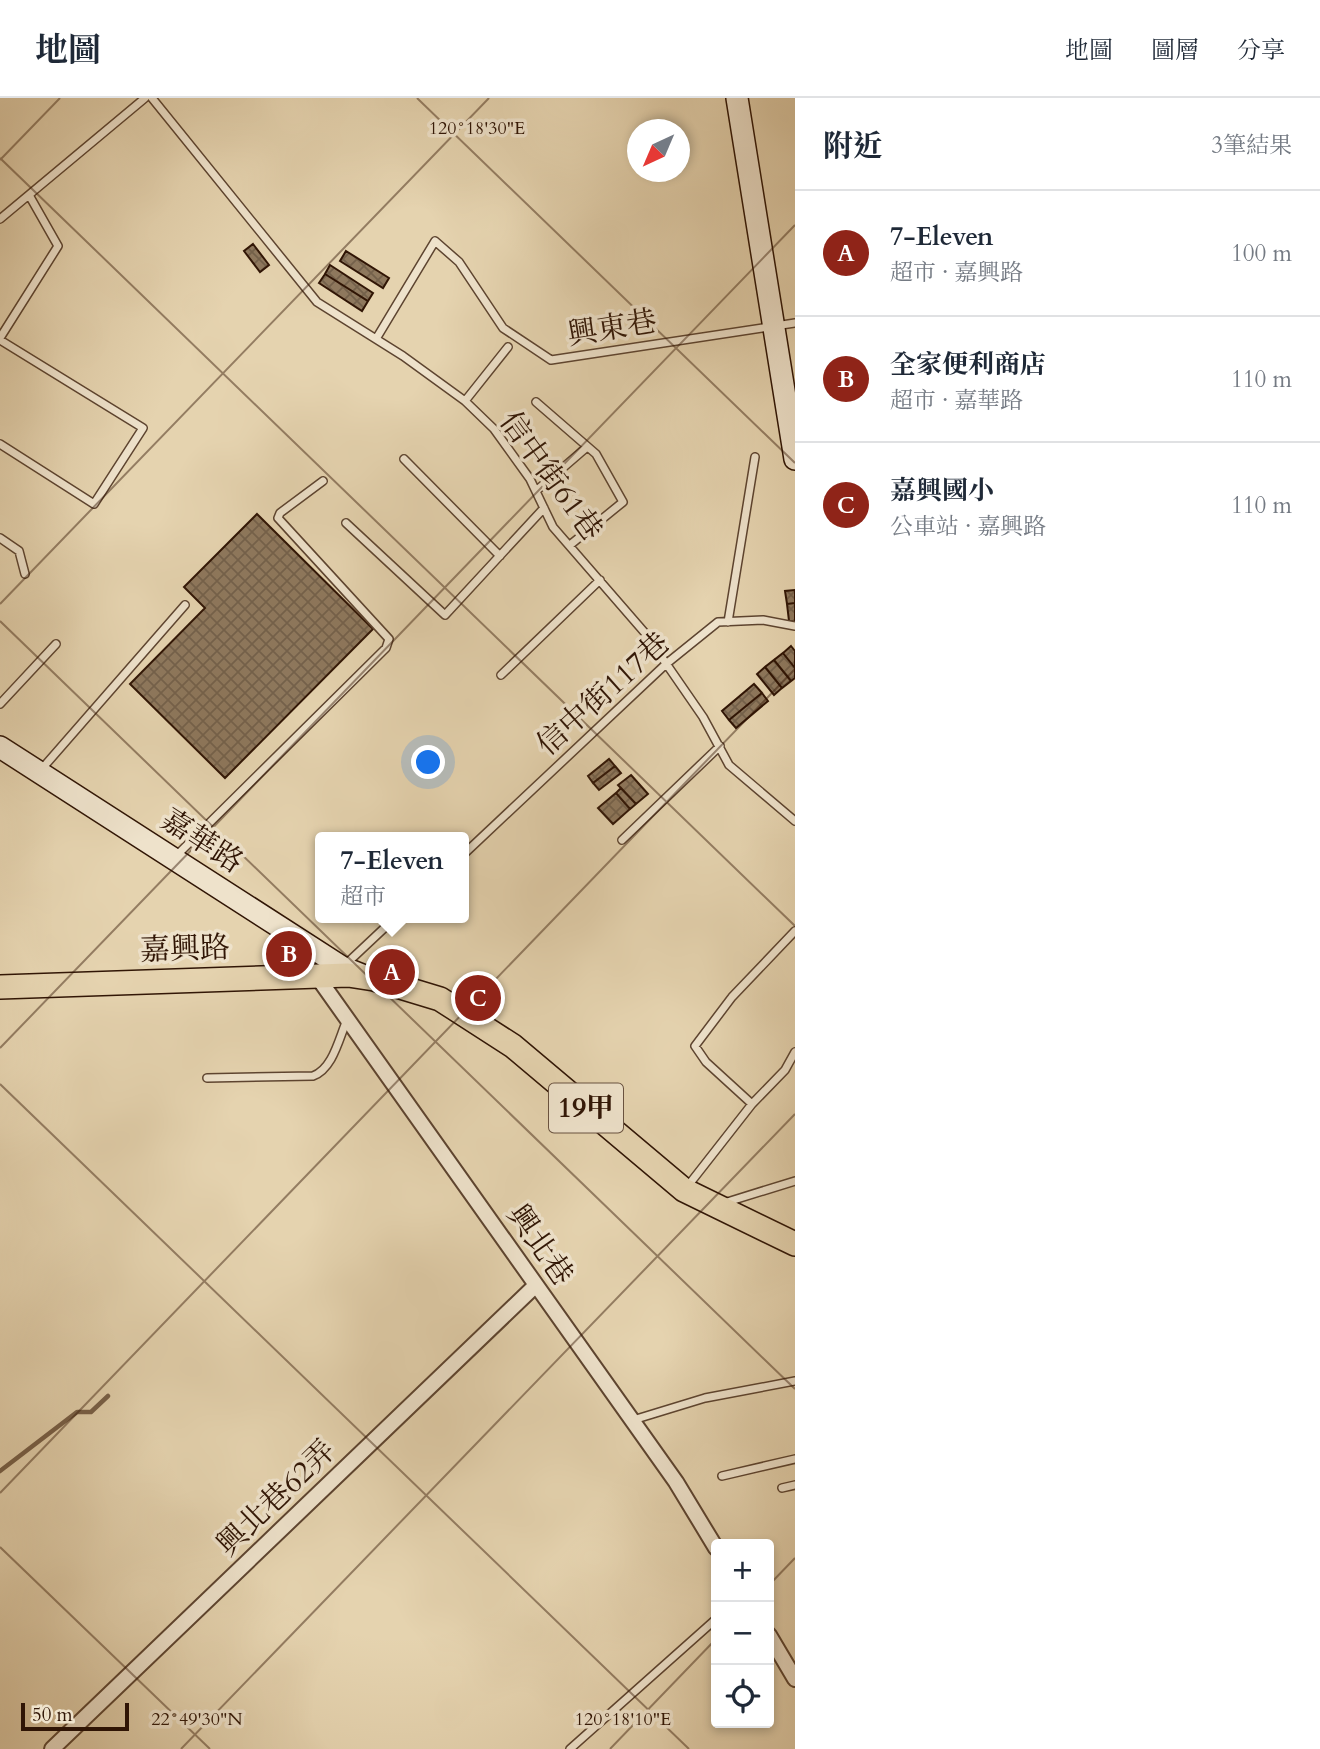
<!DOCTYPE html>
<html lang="zh-TW">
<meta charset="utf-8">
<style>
:root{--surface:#fff;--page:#f2f2f3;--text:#1f2937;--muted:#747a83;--line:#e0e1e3;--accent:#8f2418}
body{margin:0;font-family:Cardo,"Noto Serif TC",serif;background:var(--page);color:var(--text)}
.controls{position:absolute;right:21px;bottom:21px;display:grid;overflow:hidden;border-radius:7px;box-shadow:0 4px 10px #0003}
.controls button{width:63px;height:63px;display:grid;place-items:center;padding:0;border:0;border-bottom:2px solid var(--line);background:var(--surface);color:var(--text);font:35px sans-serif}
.compass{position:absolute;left:627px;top:21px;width:63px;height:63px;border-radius:50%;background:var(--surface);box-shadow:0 4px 10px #0003;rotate:224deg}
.scale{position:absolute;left:21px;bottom:18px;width:108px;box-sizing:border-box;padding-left:7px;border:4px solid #301505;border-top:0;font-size:19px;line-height:24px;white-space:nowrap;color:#301505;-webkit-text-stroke:5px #eee2cb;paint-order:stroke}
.you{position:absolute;left:429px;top:665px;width:24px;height:24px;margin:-18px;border:5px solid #fff;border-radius:50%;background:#1a73e8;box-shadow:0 0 0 10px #1a73e833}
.badge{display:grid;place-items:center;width:46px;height:46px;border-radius:50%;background:var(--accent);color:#fff;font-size:23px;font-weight:700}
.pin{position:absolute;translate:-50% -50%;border:4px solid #fff;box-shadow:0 2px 7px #0006}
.popup{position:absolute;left:315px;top:734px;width:154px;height:91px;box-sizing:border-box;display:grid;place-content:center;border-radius:7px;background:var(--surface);filter:drop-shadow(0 2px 5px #0005);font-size:23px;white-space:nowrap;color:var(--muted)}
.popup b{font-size:26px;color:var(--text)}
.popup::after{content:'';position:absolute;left:50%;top:100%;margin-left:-14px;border:14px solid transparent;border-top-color:var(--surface)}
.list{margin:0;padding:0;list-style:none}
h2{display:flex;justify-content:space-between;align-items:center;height:91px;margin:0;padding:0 28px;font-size:30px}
h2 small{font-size:23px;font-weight:400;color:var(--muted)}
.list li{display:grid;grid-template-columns:46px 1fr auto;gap:21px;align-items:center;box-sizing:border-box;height:126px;padding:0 28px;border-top:2px solid var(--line)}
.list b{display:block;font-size:26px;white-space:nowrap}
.list p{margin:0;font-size:23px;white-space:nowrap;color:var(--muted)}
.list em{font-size:23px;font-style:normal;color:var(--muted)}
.icon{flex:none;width:38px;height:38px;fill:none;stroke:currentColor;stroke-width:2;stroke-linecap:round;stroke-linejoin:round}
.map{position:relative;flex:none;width:795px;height:1651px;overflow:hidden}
header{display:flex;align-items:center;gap:42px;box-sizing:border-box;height:98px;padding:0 35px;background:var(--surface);border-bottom:2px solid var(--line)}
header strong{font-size:33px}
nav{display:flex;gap:38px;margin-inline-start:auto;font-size:24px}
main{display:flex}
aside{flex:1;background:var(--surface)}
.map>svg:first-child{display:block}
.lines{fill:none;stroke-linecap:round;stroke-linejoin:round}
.stream{stroke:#776048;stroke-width:4.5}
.building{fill:url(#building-cross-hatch);stroke:#301505;stroke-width:2}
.lane-casing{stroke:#5d4430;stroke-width:10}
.street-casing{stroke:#5d4430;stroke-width:18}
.secondary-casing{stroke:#301505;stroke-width:24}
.primary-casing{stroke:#301505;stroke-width:26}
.lane{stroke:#eee2cb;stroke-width:7}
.street{stroke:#eee2cb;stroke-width:14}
.secondary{stroke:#eee2cb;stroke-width:21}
.primary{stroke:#e5d3af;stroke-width:23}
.ticks{fill:none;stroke:#301505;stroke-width:2;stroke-opacity:0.45}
.labels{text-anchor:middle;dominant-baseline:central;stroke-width:7;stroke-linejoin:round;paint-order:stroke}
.shield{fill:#eee2cb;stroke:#695240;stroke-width:2}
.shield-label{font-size:28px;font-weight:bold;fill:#301505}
.street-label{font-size:30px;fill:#301505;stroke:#eee2cb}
.ticks-label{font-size:18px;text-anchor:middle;fill:#301505;stroke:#eee2cb;stroke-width:7;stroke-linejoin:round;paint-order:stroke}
</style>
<header>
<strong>地圖</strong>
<nav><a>地圖</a><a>圖層</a><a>分享</a></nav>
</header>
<main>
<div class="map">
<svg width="795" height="1651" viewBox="0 0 795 1651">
<defs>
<pattern id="building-cross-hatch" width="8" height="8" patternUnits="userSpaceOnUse" patternTransform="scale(1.75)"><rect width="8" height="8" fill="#8e785d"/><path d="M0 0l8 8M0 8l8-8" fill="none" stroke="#74614b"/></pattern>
</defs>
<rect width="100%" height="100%" fill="#e5d3af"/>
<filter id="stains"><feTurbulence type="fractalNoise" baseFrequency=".00286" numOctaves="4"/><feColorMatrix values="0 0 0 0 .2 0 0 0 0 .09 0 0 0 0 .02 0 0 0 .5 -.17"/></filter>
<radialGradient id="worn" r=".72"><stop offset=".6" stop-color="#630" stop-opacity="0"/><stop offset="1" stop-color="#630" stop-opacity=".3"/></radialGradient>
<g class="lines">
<path class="stream" d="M 0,1373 L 77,1314 L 91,1314 L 108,1298"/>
</g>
<path class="building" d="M 253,146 L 269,167 L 260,174 L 244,153 Z
M 346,153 L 389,180 L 383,190 L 340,163 Z
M 330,167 L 373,195 L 368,203 L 325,176 Z
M 325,176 L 368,203 L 362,213 L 319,185 Z
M 257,416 L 373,531 L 225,680 L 130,586 L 205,510 L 184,489 Z
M 795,492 L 795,505 L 787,506 L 785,493 Z
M 795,505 L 795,524 L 789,523 L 787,506 Z
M 791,548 L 795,553 L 795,570 L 783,555 Z
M 783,555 L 795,570 L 795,580 L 791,583 L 774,562 Z
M 774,562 L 791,583 L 782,590 L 765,569 Z
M 765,569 L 782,590 L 774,597 L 757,576 Z
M 754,586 L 762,595 L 729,622 L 722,613 Z
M 762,595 L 768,603 L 736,630 L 729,622 Z
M 609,661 L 615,668 L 593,685 L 588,678 Z
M 615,668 L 621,675 L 599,692 L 593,685 Z
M 631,677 L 648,696 L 636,706 L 618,687 Z
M 621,690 L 636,706 L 630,711 L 616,695 Z
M 616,695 L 630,711 L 613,726 L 598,710 Z"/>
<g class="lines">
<defs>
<path id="lane" d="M 152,0 L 317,204 L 403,258 L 465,303 L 494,331 L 530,381 L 553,429 L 645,535 L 703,619 L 729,667 L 795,723
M 0,121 L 145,0
M 0,240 L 58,148 L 29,97
M 376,241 L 435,143 L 459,164 L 503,230 L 551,262 L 795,225
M 0,242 L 143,330 L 94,406 L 0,346
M 465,303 L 508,249
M 536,304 L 596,356 L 623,404 L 570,447
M 404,361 L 500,458
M 536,393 L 587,349
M 346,425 L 445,517 L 544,410
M 0,440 L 19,453 L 25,476
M 728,524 L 755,359
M 501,577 L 600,482
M 0,606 L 56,546
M 40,673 L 185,507
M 622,742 L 720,648
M 464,756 L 666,566 L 718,524 L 763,522 L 795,528
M 174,760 L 386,550 L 389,541 L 278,420 L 280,415 L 323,383
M 345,867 L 395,820
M 207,980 L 313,978 C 333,971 339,940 347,922
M 752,1006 L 706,964 L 695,948 L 732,899 L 795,833
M 687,1089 L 752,1006 L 785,972 L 795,954
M 724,1105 L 795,1083
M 633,1322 L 705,1300 L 795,1283
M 722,1378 L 795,1361
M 782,1390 L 795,1387
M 570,1651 L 716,1521"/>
<path id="street" d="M 316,877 L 676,1384 L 716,1450
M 769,1537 L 795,1581
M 52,1651 L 536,1187"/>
<path id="secondary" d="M 737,0 L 795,361
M 0,649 L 342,869 L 362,877"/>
<path id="primary" d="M 0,889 L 348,877 L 374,881 L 440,901 L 513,948 L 684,1092 L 795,1146"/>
</defs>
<use href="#lane" class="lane-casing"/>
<use href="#street" class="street-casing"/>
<use href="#secondary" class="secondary-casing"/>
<use href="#primary" class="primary-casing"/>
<use href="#lane" class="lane"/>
<use href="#street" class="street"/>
<use href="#secondary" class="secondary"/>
<use href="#primary" class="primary"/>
</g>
<path class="ticks" d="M 417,0 L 795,365M 0,60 L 795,828M 0,62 L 60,0M 0,506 L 489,0M 0,523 L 795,1291M 0,950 L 795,127M 0,986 L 689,1651M 0,1395 L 795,571M 0,1449 L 210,1651M 769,1487 L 795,1460M 181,1651 L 795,1016M 610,1651 L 716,1541"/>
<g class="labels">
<rect class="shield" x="549" y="985.5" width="74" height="49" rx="5"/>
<g class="shield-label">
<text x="586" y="1010">19甲</text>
</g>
<g class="street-label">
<text transform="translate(612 230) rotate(-9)">興東巷</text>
<text transform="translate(551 378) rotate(54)">信中街61巷</text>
<text transform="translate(603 596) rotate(-42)">信中街117巷</text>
<text transform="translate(202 743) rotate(33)">嘉華路</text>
<text transform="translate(185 851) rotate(-2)">嘉興路</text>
<text transform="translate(540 1147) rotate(55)">興北巷</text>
<text transform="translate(276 1400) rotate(-44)">興北巷62弄</text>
</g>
</g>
<g class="ticks-label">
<text x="477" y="36">120°18'30"E</text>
<text x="623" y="1627">120°18'10"E</text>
<text x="197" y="1627">22°49'30"N</text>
</g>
<rect width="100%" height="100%" filter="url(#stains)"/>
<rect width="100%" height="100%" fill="url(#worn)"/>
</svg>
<div class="controls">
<button>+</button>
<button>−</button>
<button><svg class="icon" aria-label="locate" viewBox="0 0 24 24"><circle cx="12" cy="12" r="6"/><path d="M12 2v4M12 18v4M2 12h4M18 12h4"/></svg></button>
</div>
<svg class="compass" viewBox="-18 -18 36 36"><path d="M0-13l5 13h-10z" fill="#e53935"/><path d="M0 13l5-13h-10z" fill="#747a83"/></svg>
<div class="scale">50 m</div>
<div class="you"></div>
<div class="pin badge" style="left:392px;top:874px">A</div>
<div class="popup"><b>7-Eleven</b>超市</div>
<div class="pin badge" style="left:289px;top:856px">B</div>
<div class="pin badge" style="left:478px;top:900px">C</div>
</div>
<aside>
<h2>附近<small>3筆結果</small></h2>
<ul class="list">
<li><span class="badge">A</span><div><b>7-Eleven</b><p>超市 · 嘉興路</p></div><em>100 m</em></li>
<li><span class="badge">B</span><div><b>全家便利商店</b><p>超市 · 嘉華路</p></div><em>110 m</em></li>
<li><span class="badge">C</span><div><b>嘉興國小</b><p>公車站 · 嘉興路</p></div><em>110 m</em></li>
</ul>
</aside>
</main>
